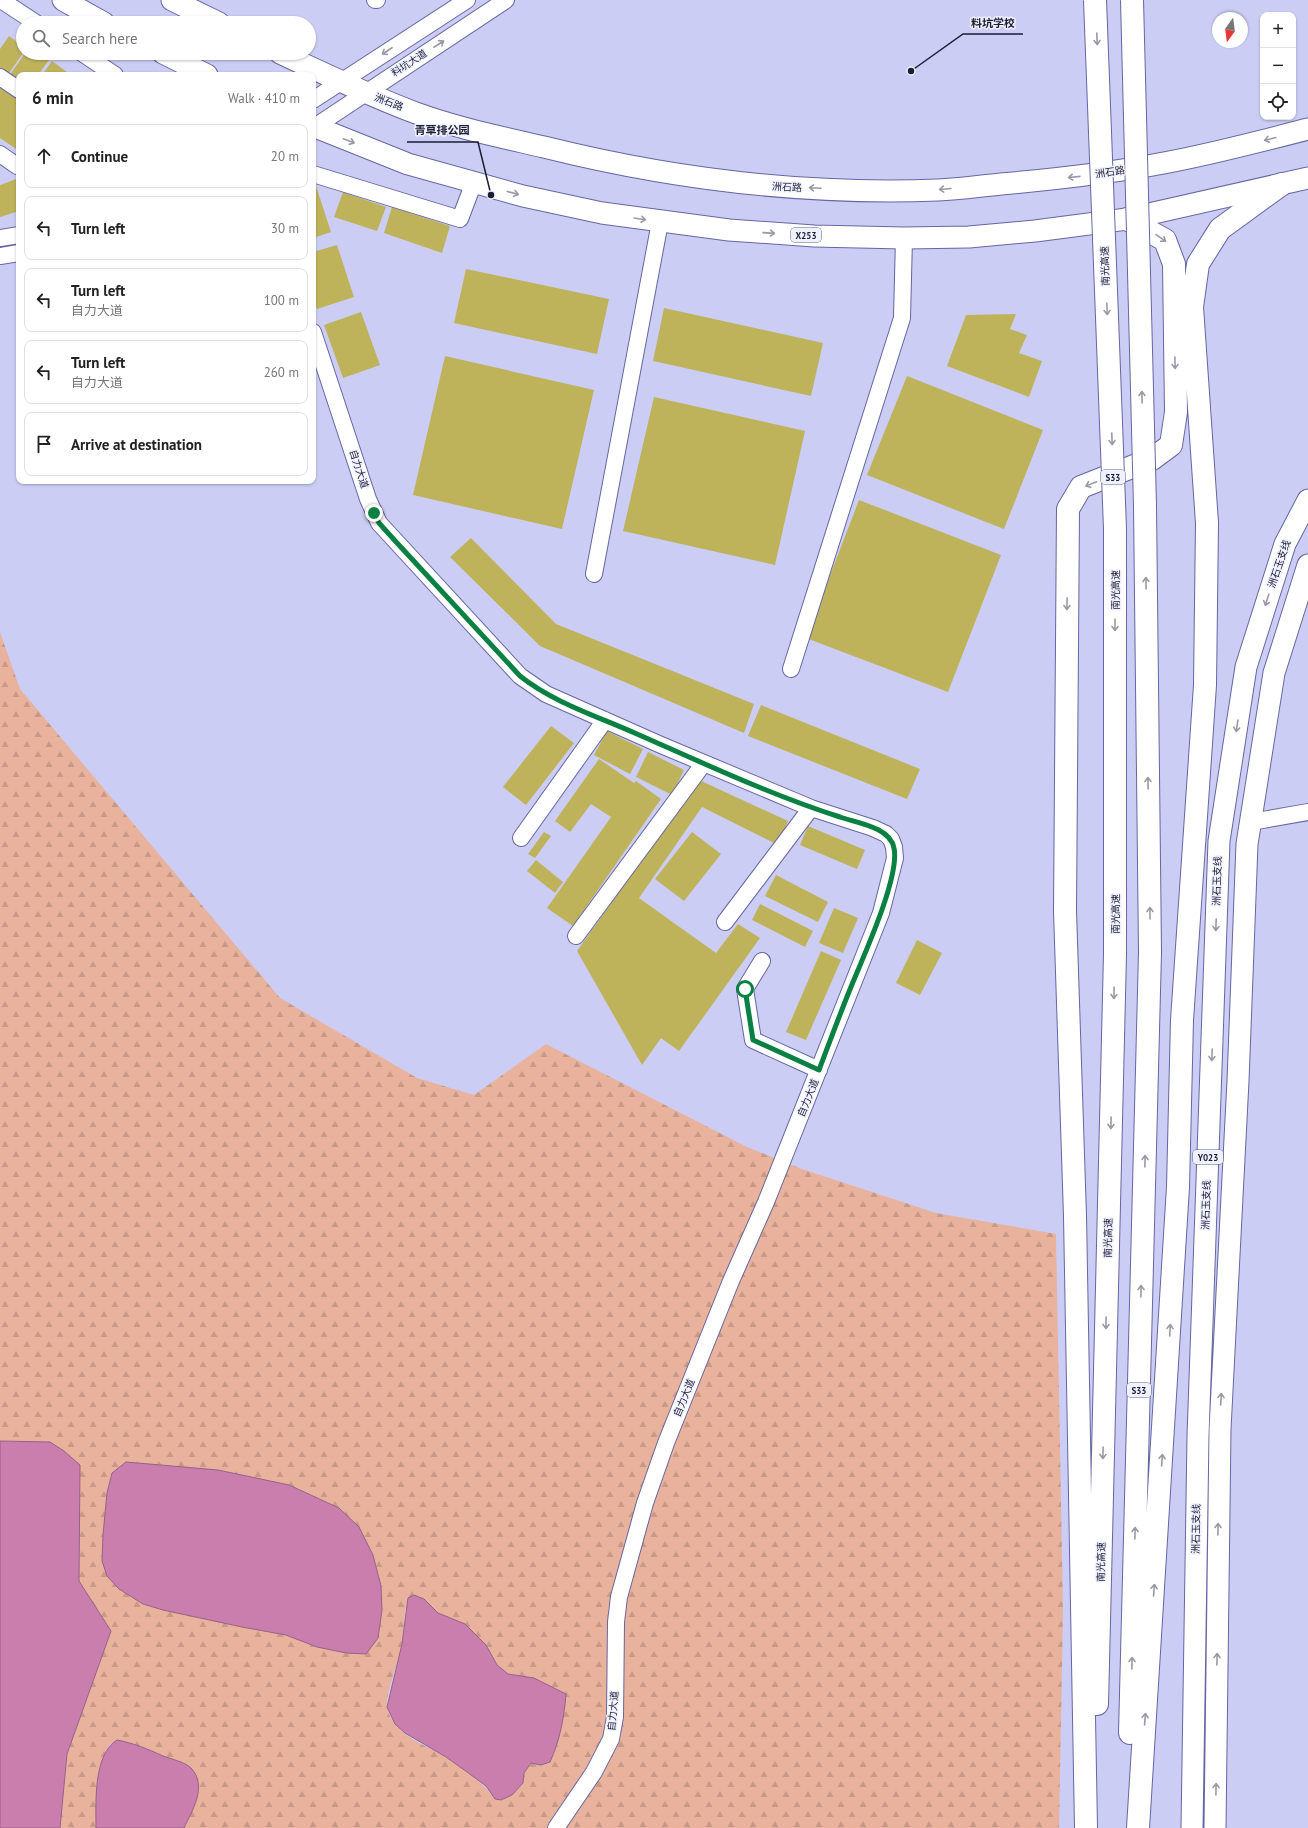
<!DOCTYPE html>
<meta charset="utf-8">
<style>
:root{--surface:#fff;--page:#f6f6f6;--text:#222;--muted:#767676;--line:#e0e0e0}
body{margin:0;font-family:"PT Sans","Noto Sans SC",sans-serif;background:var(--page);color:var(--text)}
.controls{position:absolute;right:12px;top:12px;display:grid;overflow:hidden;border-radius:8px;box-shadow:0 1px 3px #0004}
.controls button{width:36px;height:36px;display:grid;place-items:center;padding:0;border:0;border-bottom:1px solid var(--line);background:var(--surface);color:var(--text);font:20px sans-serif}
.compass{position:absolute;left:1212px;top:12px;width:36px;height:36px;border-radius:50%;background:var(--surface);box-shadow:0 1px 3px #0004;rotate:194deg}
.stop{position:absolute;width:12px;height:12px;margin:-9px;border:3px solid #0b8043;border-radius:50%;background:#fff}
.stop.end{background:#0b8043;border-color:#fff;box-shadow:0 1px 4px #0008}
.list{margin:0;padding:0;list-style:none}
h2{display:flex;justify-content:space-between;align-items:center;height:52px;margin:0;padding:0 16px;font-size:17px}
h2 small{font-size:13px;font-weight:400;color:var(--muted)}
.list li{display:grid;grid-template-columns:26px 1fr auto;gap:12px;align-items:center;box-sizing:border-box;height:64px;margin:0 8px 8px;padding:0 8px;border:1px solid var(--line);border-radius:8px}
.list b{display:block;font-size:15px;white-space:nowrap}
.list p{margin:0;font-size:13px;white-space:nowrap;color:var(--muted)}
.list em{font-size:13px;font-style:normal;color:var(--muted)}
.icon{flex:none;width:22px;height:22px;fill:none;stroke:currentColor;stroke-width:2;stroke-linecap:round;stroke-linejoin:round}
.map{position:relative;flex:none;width:1308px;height:1828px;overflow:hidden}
.search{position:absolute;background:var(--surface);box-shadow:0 1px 3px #0004;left:16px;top:16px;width:300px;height:44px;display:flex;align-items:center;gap:10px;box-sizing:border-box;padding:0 14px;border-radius:22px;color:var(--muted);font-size:15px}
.panel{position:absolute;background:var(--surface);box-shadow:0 1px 3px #0004;left:16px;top:72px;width:300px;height:412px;border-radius:8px}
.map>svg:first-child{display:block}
.forest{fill:url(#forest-firs);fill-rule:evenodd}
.water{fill:#ca7ead;stroke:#966189}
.building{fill:#beb35b}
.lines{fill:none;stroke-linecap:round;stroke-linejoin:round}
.minor-casing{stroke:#6666a2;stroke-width:18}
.major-casing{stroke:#6666a2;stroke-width:23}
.highway-casing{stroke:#6666a2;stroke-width:24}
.minor{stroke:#fff;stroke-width:16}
.major{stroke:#fff;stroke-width:21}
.highway{stroke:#fff;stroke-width:22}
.highway-bridge-casing{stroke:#6666a2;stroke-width:24;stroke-linecap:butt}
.highway-bridge{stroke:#fff;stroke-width:22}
.oneway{stroke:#9999a5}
.route{stroke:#0b8043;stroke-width:5}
.labels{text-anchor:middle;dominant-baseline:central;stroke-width:3;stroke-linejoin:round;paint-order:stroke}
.shield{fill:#eff1fe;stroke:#5c5d72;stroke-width:1}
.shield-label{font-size:9px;font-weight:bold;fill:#1d1d36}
.street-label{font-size:10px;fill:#1d1d36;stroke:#eff1fe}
.leader{fill:none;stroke:#1d1d36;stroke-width:1.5}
.callout-dot{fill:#1d1d36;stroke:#eff1fe;stroke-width:1.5}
.callout-label{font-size:11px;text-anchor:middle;font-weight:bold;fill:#1d1d36;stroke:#eff1fe;stroke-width:3;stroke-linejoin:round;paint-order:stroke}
</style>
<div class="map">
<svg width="1308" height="1828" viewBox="0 0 1308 1828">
<defs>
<pattern id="forest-firs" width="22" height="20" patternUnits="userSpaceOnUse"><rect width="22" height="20" fill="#e9b29c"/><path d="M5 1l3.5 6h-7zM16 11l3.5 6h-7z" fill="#c79987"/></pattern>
</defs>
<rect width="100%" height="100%" fill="#cbcdf5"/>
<path class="forest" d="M 0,632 L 20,689 L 280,998 L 417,1078 L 474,1095 L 546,1044 L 747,1147 L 802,1169 L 936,1213 L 1056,1234 L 1063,1611 L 1059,1828 L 184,1828 C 192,1810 201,1797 196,1777 L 110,1744 C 95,1769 96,1799 96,1828 L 60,1828 L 67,1754 L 111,1631 L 79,1581 L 80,1465 L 23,1442 L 0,1441 ZM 218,1470 L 289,1485 L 339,1508 L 378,1638 L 365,1654 L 346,1653 L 317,1647 L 286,1635 L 207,1619 L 102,1561 L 107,1493 L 112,1473 ZM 424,1599 L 438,1613 L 486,1645 L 497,1665 L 508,1674 L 534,1678 L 566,1694 L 541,1765 L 531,1763 L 524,1773 L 523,1783 L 512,1795 L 495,1799 C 482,1782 464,1768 446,1757 C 425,1745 393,1735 387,1707 C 385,1696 399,1659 402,1645 C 404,1634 404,1622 405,1611 Z"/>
<path class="water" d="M 0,1441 L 50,1442 L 64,1451 L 80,1465 L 79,1581 L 111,1631 L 67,1754 L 60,1828 L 0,1828 Z
M 126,1462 L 218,1470 L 256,1478 L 289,1485 L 339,1508 L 359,1527 L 373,1555 L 381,1586 L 382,1610 L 378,1638 L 366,1654 L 346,1653 L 317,1647 L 286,1635 L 242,1627 L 163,1610 L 143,1604 L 119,1589 L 107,1576 L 102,1561 L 103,1535 L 107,1493 L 112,1473 Z
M 414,1595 L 424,1599 L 438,1613 L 465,1624 L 486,1645 L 497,1665 L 508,1674 L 534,1678 L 566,1694 C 564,1718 560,1740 550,1762 L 541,1765 L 531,1763 L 524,1773 L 523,1783 L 512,1795 L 501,1800 L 495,1799 L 486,1786 L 467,1772 L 446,1757 L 405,1733 L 395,1724 L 387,1707 L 402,1644 L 408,1598 Z
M 117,1740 C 133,1743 148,1749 163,1756 C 171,1759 185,1762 191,1768 C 208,1786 192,1811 184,1828 L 96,1828 C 96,1803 93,1755 117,1740 Z"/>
<path class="building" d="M 9,36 L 23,46 L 23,53 L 7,76 L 0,71 L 0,49 Z
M 25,53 L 39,53 L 49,60 L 38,75 L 19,75 L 19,83 L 9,76 Z
M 52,61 L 71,75 L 42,75 Z
M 0,87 L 19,100 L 19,151 L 0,138 Z
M 19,178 L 19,211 L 0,217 L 0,185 Z
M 315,183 L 331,232 L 313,238 L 313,184 Z
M 343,192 L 386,207 L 377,231 L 334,217 Z
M 392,207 L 450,226 L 442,253 L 384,233 Z
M 337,245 L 354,297 L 317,309 L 313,298 L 313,252 Z
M 466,269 L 609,299 L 597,354 L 454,323 Z
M 664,308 L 823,343 L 811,396 L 653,361 Z
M 361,312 L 380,365 L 343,378 L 324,325 Z
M 1016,314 L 1010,329 L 1027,335 L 1019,353 L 1042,361 L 1029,397 L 947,366 L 966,315 Z
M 445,356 L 594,390 L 562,529 L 413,495 Z
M 907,376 L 1043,430 L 1004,529 L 867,475 Z
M 654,397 L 805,431 L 775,565 L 623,531 Z
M 859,500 L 1001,555 L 948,692 L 806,638 Z
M 471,538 L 556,624 L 754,704 L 744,733 L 540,646 L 450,557 Z
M 761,705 L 920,769 L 907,799 L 748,736 Z
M 551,726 L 574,743 L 526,805 L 503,787 Z
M 607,731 L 643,749 L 630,774 L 594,755 Z
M 648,752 L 684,770 L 672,795 L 636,777 Z
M 599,759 L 634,783 L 636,781 L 661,799 L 573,926 L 547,908 L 611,817 L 591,804 L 570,832 L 555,821 Z
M 699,780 L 788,821 L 778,845 L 702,807 L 639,898 L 716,953 L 738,924 L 760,938 L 679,1051 L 661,1038 L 642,1065 L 577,951 Z
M 808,826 L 865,850 L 857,869 L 800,845 Z
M 544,832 L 551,836 L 535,858 L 528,854 Z
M 692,832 L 721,854 L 684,901 L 655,879 Z
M 536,860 L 563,882 L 555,893 L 527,871 Z
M 776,875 L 828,902 L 818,922 L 765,896 Z
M 760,904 L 813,931 L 805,947 L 752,920 Z
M 834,908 L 858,918 L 843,953 L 819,943 Z
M 917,940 L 942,953 L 920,995 L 896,983 Z
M 821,951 L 841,960 L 806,1040 L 786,1032 Z"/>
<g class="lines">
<defs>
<path id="minor" d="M 1,0 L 36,23
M 375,0 L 377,0
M 82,53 L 115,75
M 0,77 L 19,90
M 313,100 L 467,0
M 313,128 L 506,0
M 0,154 L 17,166 L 19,165
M 313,174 L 460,219 L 474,182
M 0,238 L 19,235
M 0,256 L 19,253
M 313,332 L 368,499 L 379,523 L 520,676 L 546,694 L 661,745 L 811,808 L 873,828 L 886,834 L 891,839 L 894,847 L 895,858 L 881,913 L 766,1202 L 731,1281 L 666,1443 L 645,1503 L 619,1597 L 616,1622 L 615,1717 L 611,1739 L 594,1772 L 556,1828
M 594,574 L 660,222
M 791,669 L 902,318 L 904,238
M 1251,822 L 1308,812
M 521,838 L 605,720
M 725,922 L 811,808
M 576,936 L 704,763
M 762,961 L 745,989 L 753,1040 L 819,1070"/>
<path id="major" d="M 63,0 L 104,23
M 172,0 L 219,23
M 163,53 L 207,75
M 280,53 C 325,74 370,96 416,113 C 457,128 501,137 544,147 C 672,179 805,195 938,190 C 959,189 980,186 1001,184 C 1057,179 1113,173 1169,162 C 1216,153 1262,141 1308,129
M 313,126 L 408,164 L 523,196 L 602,213 L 729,230 L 814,236 L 904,238 L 969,237 L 1035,231 L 1127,219 L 1308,178
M 1192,1828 L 1198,1436 L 1219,841 L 1246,667 L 1285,544 L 1308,500
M 1215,1828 L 1220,1429 L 1238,1081 L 1247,844 L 1274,673 L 1308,565"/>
<path id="highway" d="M 1097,1704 L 1115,954
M 1130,1733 L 1150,952
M 1086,1828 L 1075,1216 L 1065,911 L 1068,509 L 1081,487 L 1152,459 L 1171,445 L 1176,412 L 1174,264 L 1165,240 L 1127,219
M 1138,1828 L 1178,1187 L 1182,1020 L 1205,685 L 1207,523 L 1192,307 L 1198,264 L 1220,229 L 1282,184"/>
</defs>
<use href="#minor" class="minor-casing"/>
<use href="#major" class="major-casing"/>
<use href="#highway" class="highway-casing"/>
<use href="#minor" class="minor"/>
<use href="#major" class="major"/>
<use href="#highway" class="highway"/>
<defs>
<path id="highway-bridge" d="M 1095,0 L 1115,529 L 1115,954
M 1132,0 L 1145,506 L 1150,952"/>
</defs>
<use href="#highway-bridge" class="highway-bridge-casing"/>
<use href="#highway-bridge" class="highway-bridge"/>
</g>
<defs><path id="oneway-shaft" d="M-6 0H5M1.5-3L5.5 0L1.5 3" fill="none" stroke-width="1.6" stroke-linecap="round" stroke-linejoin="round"/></defs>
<g class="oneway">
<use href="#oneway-shaft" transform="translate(1097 39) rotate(88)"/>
<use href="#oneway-shaft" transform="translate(439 44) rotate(-33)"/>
<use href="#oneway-shaft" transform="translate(387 51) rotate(147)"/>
<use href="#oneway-shaft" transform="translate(1270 139) rotate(166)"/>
<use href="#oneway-shaft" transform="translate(349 141) rotate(21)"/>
<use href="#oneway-shaft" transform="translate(1074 177) rotate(174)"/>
<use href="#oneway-shaft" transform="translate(815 188) rotate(-177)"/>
<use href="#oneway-shaft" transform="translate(945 189) rotate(175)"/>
<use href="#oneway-shaft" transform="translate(513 193) rotate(15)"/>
<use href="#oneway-shaft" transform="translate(640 219) rotate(9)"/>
<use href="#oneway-shaft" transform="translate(769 233) rotate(4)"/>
<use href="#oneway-shaft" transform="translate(1161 238) rotate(35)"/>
<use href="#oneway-shaft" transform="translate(1107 309) rotate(88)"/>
<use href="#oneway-shaft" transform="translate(1175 363) rotate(89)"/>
<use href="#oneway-shaft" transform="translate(1142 397) rotate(-91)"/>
<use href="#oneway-shaft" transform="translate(1112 439) rotate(88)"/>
<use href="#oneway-shaft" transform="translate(1091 484) rotate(158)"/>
<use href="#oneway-shaft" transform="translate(1146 583) rotate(-91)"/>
<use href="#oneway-shaft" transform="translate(1267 600) rotate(108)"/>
<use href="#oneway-shaft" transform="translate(1067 604) rotate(91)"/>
<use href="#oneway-shaft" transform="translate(1115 625) rotate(90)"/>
<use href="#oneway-shaft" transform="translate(1237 726) rotate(99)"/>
<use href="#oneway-shaft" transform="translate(1148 783) rotate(-91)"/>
<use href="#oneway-shaft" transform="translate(1150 913) rotate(-91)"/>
<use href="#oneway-shaft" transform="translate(1216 925) rotate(92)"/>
<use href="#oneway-shaft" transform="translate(1114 993) rotate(91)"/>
<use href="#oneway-shaft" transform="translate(1212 1055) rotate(92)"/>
<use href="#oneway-shaft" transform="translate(1111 1123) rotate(91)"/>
<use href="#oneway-shaft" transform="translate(1145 1161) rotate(-89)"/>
<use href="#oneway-shaft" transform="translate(1141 1291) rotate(-89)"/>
<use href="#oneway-shaft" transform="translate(1106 1323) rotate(91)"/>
<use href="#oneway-shaft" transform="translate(1170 1330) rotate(-87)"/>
<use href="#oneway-shaft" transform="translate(1221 1399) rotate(-87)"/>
<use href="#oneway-shaft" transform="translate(1103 1453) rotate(91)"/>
<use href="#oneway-shaft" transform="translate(1162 1460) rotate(-86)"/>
<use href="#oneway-shaft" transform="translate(1218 1529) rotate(-89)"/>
<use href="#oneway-shaft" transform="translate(1135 1533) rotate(-89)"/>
<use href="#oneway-shaft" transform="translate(1154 1590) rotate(-86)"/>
<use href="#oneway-shaft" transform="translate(1217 1659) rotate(-89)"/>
<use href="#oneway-shaft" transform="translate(1132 1663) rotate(-89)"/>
<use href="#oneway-shaft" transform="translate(1145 1719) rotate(-86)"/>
<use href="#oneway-shaft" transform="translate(1216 1789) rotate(-89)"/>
</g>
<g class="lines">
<path class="route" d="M 374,513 L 379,523 L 398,544 L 520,676 C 554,703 597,716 637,734 C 703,763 771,795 840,817 C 857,823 890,827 894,848 C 900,876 865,953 853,982 C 841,1011 830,1041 819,1070 L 753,1040 L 745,989"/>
</g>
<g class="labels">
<g class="shield">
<rect x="791" y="228" width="30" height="14" rx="3"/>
<rect x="1101" y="470" width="24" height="14" rx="3"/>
<rect x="1193" y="1150" width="30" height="14" rx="3"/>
<rect x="1127" y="1383" width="24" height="14" rx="3"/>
</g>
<g class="shield-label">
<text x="806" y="235">X253</text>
<text x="1113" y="477">S33</text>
<text x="1208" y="1157">Y023</text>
<text x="1139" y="1390">S33</text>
</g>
<g class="street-label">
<text transform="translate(409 63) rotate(-33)">料坑大道</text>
<text transform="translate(389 102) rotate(22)">洲石路</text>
<text transform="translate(1110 172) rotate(-9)">洲石路</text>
<text transform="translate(787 187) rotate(3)">洲石路</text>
<text transform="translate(1105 266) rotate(-92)">南光高速</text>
<text transform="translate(359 469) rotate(72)">自力大道</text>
<text transform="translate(1279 564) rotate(-71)">洲石玉支线</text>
<text transform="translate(1115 590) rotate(-90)">南光高速</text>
<text transform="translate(1217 881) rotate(-88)">洲石玉支线</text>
<text transform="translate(1115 914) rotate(-90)">南光高速</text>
<text transform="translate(808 1098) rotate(-68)">自力大道</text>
<text transform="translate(1206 1205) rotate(-88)">洲石玉支线</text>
<text transform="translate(1108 1238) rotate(-89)">南光高速</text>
<text transform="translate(684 1398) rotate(-68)">自力大道</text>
<text transform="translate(1196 1529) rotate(-89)">洲石玉支线</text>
<text transform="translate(1101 1562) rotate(-89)">南光高速</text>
<text transform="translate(613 1711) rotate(-85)">自力大道</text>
</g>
</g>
<path class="leader" d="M911 71L963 34H1023M491 195L478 142H407"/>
<g class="callout-dot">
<circle cx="911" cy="71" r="4"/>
<circle cx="491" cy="195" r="4"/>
</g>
<g class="callout-label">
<text x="993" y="27">料坑学校</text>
<text x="442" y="134">青草排公园</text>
</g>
</svg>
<div class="controls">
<button>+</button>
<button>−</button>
<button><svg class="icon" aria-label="locate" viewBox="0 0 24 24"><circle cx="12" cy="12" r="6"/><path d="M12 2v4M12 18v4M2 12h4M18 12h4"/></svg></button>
</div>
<svg class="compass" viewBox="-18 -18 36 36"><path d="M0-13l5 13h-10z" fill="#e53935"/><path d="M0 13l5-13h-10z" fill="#767676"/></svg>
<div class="stop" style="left:745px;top:989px"></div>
<div class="stop end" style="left:374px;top:513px"></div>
<div class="search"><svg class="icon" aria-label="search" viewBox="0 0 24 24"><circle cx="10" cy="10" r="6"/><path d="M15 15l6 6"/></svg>Search here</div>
<section class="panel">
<h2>6 min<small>Walk · 410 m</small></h2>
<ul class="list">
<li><svg class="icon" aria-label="ahead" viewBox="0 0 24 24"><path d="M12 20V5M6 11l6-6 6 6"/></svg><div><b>Continue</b></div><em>20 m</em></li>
<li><svg class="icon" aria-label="left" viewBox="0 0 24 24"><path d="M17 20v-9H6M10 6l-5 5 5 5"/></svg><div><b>Turn left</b></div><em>30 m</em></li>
<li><svg class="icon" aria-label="left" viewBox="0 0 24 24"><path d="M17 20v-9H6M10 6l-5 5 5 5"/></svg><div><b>Turn left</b><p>自力大道</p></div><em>100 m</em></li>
<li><svg class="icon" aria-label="left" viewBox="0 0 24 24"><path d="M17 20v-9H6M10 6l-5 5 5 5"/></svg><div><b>Turn left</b><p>自力大道</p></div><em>260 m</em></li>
<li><svg class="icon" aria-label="arrive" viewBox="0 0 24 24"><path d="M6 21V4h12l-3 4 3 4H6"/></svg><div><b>Arrive at destination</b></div></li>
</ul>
</section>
</div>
